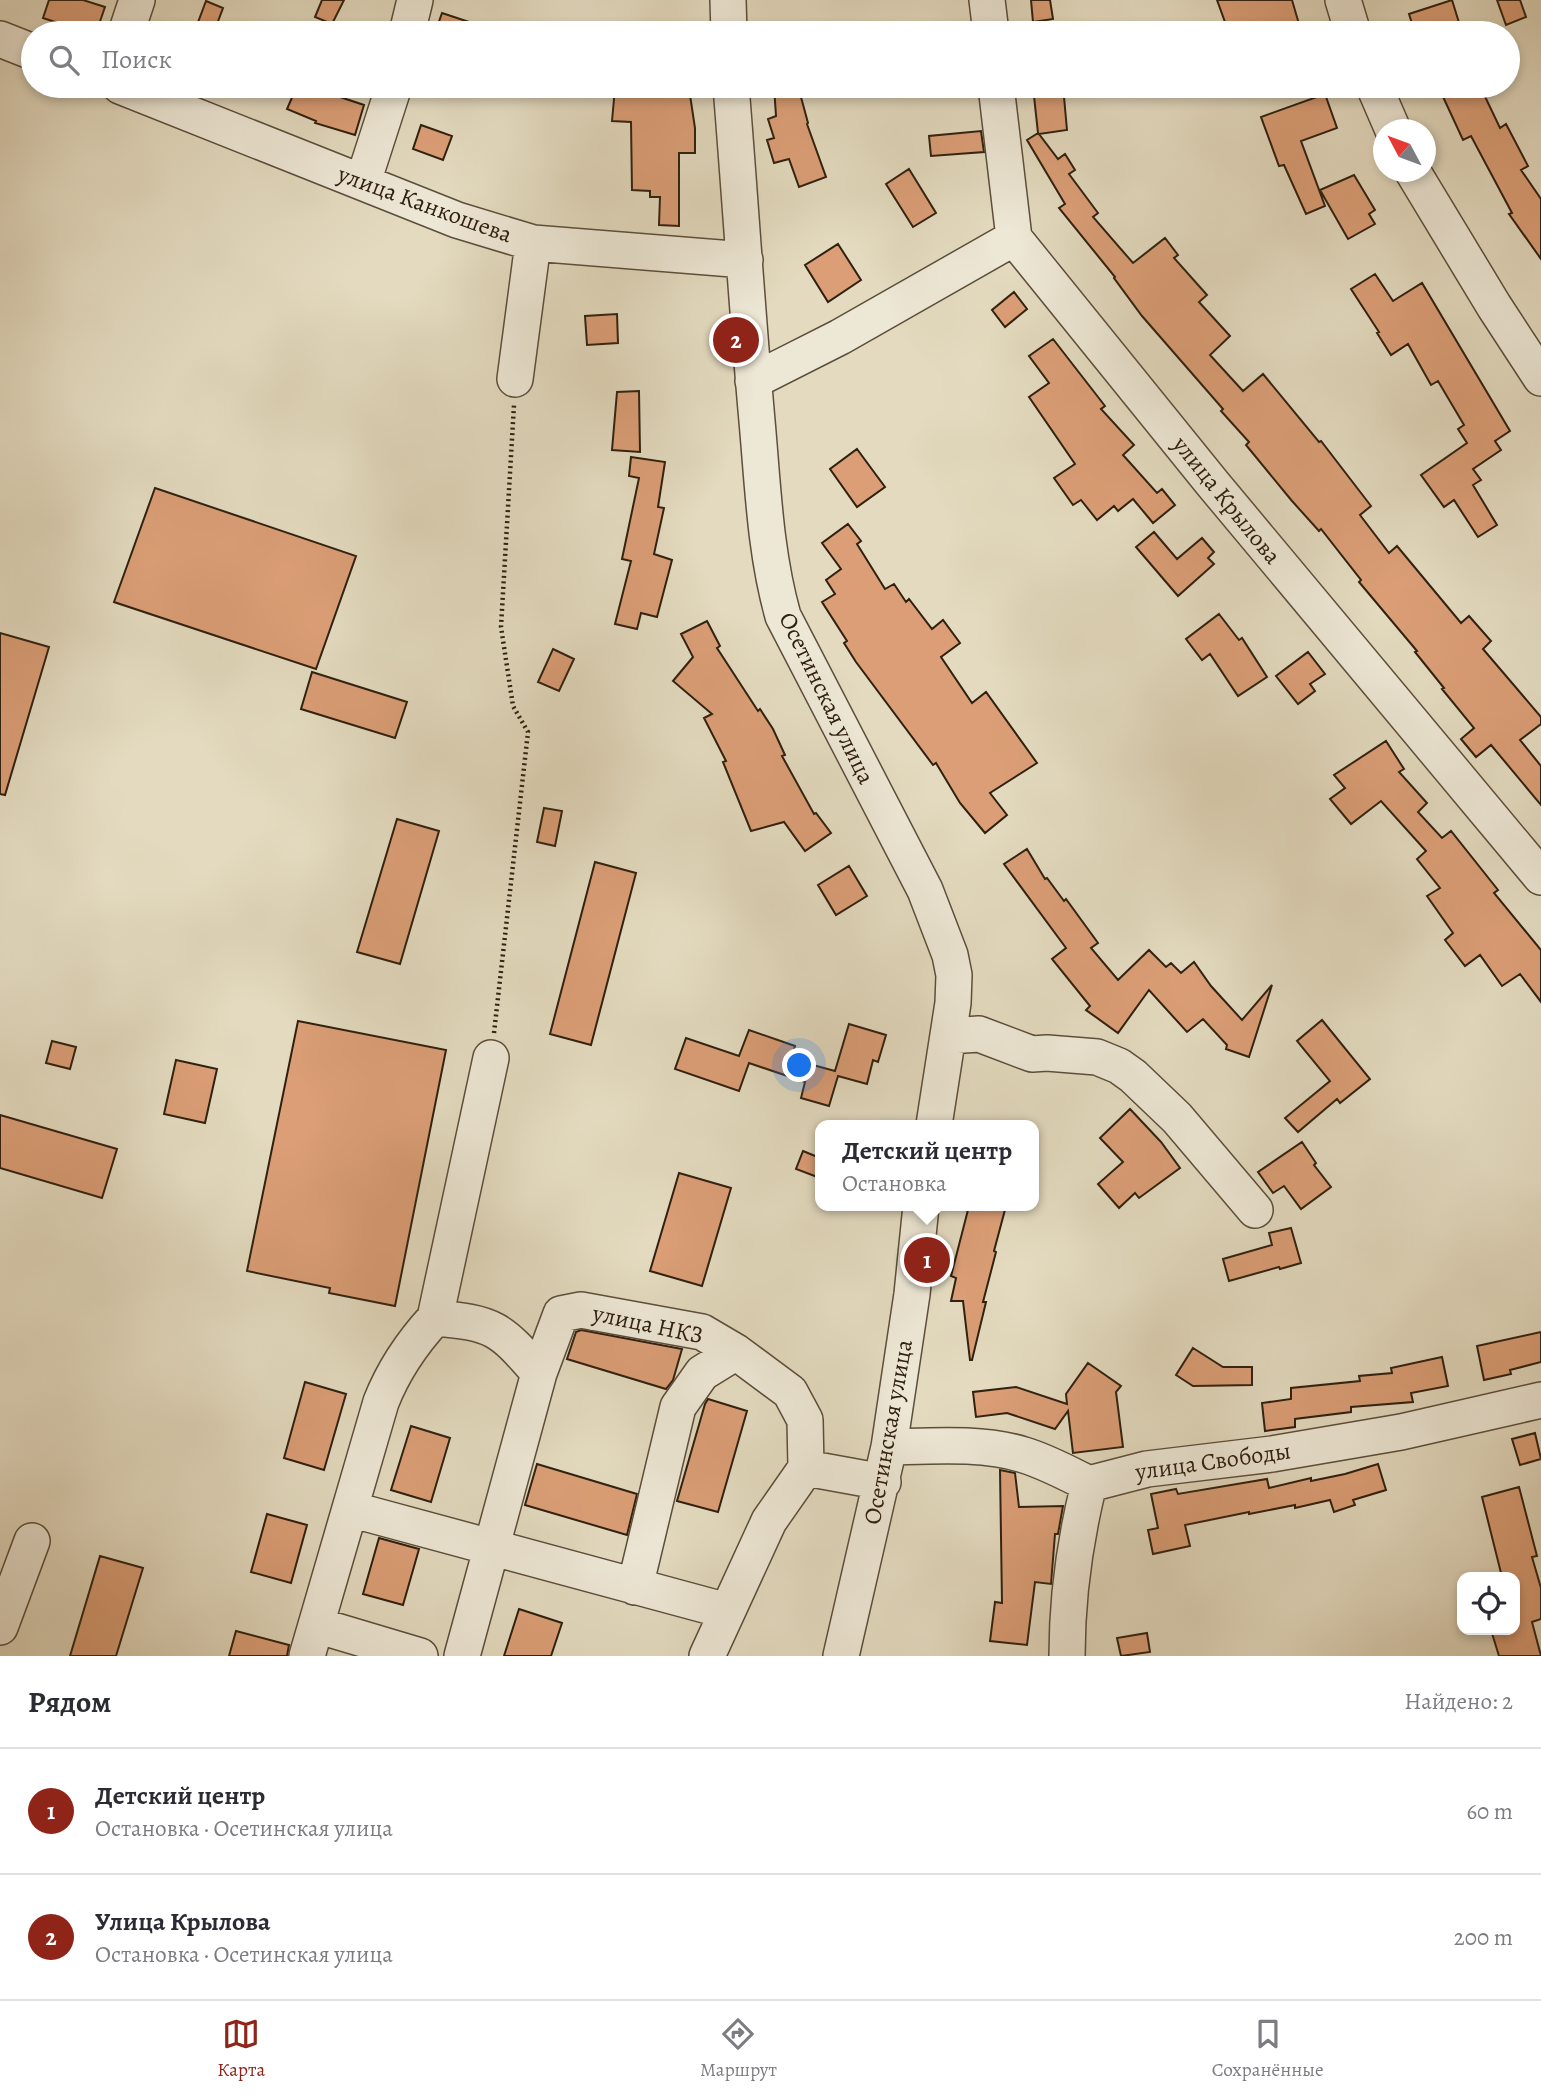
<!DOCTYPE html>
<html lang="ru">
<meta charset="utf-8">
<style>
:root{--surface:#fff;--page:#f7f7f7;--text:#2b2b33;--muted:#7c7c81;--line:#e1e1e2;--accent:#8f2418}
body{margin:0;font-family:Alegreya,serif;background:var(--page);color:var(--text)}
.controls{position:absolute;right:21px;bottom:21px;display:grid;overflow:hidden;border-radius:14px;box-shadow:0 4px 10px #0003}
.controls button{width:63px;height:63px;display:grid;place-items:center;padding:0;border:0;border-bottom:2px solid var(--line);background:var(--surface);color:var(--text);font:35px sans-serif}
.compass{position:absolute;left:1373px;top:119px;width:63px;height:63px;border-radius:50%;background:var(--surface);box-shadow:0 4px 10px #0003;rotate:311deg}
.you{position:absolute;left:800px;top:1066px;width:24px;height:24px;margin:-18px;border:5px solid #fff;border-radius:50%;background:#1a73e8;box-shadow:0 0 0 10px #1a73e833}
.badge{display:grid;place-items:center;width:46px;height:46px;border-radius:50%;background:var(--accent);color:#fff;font-size:23px;font-weight:700}
.pin{position:absolute;translate:-50% -50%;border:4px solid #fff;box-shadow:0 2px 7px #0006}
.popup{position:absolute;left:815px;top:1120px;width:224px;height:91px;box-sizing:border-box;display:grid;place-content:center;border-radius:14px;background:var(--surface);filter:drop-shadow(0 2px 5px #0005);font-size:23px;white-space:nowrap;color:var(--muted)}
.popup b{font-size:26px;color:var(--text)}
.popup::after{content:'';position:absolute;left:50%;top:100%;margin-left:-14px;border:14px solid transparent;border-top-color:var(--surface)}
.list{margin:0;padding:0;list-style:none}
h2{display:flex;justify-content:space-between;align-items:center;height:91px;margin:0;padding:0 28px;font-size:30px}
h2 small{font-size:23px;font-weight:400;color:var(--muted)}
.list li{display:grid;grid-template-columns:46px 1fr auto;gap:21px;align-items:center;box-sizing:border-box;height:126px;padding:0 28px;border-top:2px solid var(--line)}
.list b{display:block;font-size:26px;white-space:nowrap}
.list p{margin:0;font-size:23px;white-space:nowrap;color:var(--muted)}
.list em{font-size:23px;font-style:normal;color:var(--muted)}
.icon{flex:none;width:38px;height:38px;fill:none;stroke:currentColor;stroke-width:2;stroke-linecap:round;stroke-linejoin:round}
.map{position:relative;flex:none;width:1541px;height:1656px;overflow:hidden}
.search{position:absolute;background:var(--surface);box-shadow:0 4px 10px #0003;left:21px;right:21px;top:21px;height:77px;display:flex;align-items:center;gap:18px;box-sizing:border-box;padding:0 24px;border-radius:38px;color:var(--muted);font-size:26px}
.sheet{height:343px;background:var(--surface)}
nav{display:flex;justify-content:space-around;align-items:center;box-sizing:border-box;height:98px;border-top:2px solid var(--line);background:var(--surface);font-size:19px;color:var(--muted)}
nav a{display:grid;justify-items:center;gap:4px}
nav .on{color:var(--accent)}
.map>svg:first-child{display:block}
.building{fill:#db9e76;stroke:#2f2010;stroke-width:2}
.lines{fill:none;stroke-linecap:round;stroke-linejoin:round}
.minor-casing{stroke:#5c4e3c;stroke-width:38}
.path{stroke:#2f2010;stroke-width:4.5;stroke-dasharray:2 3.5;stroke-linecap:butt}
.minor{stroke:#ede7d5;stroke-width:35}
.labels{text-anchor:middle;dominant-baseline:central;stroke-width:7;stroke-linejoin:round;paint-order:stroke}
.street-label{font-size:24px;fill:#2f2010;stroke:#ede7d5}
</style>
<div class="map">
<svg width="1541" height="1656" viewBox="0 0 1541 1656">
<rect width="100%" height="100%" fill="#e3dabf"/>
<filter id="stains"><feTurbulence type="fractalNoise" baseFrequency=".00286" numOctaves="4"/><feColorMatrix values="0 0 0 0 .2 0 0 0 0 .09 0 0 0 0 .02 0 0 0 .5 -.17"/></filter>
<radialGradient id="worn" r=".72"><stop offset=".6" stop-color="#630" stop-opacity="0"/><stop offset="1" stop-color="#630" stop-opacity=".3"/></radialGradient>
<path class="building" d="M 49,0 L 83,0 L 105,7 L 96,33 L 89,33 L 43,18 Z
M 322,0 L 344,0 L 332,24 L 315,17 Z
M 1031,0 L 1050,0 L 1053,19 L 1033,22 Z
M 1217,0 L 1292,0 L 1299,24 L 1268,33 L 1229,33 Z
M 1452,0 L 1461,29 L 1448,33 L 1415,33 L 1409,14 Z
M 1497,0 L 1520,0 L 1526,17 L 1506,25 Z
M 206,1 L 223,8 L 214,32 L 197,25 Z
M 442,13 L 493,30 L 492,33 L 435,33 Z
M 297,86 L 307,86 L 364,105 L 355,135 L 315,123 L 316,121 L 287,109 Z
M 774,86 L 798,86 L 808,123 L 807,124 L 826,177 L 799,187 L 789,159 L 774,163 L 767,140 L 774,138 L 768,119 L 776,116 Z
M 1063,86 L 1067,130 L 1039,134 L 1058,159 L 1065,154 L 1075,170 L 1069,174 L 1098,213 L 1093,217 L 1133,263 L 1165,238 L 1178,255 L 1174,258 L 1207,295 L 1199,302 L 1230,336 L 1210,355 L 1243,391 L 1263,374 L 1319,442 L 1321,441 L 1371,506 L 1360,515 L 1389,553 L 1397,546 L 1461,623 L 1469,616 L 1491,641 L 1483,649 L 1541,717 L 1541,724 L 1520,740 L 1541,766 L 1541,805 L 1491,745 L 1476,757 L 1461,739 L 1474,728 L 1442,689 L 1444,688 L 1415,652 L 1417,651 L 1359,582 L 1361,580 L 1321,529 L 1319,531 L 1292,501 L 1246,445 L 1249,442 L 1221,411 L 1223,409 L 1142,316 L 1114,278 L 1115,277 L 1059,208 L 1065,204 L 1027,140 L 1038,133 L 1033,87 Z
M 1438,86 L 1480,86 L 1500,128 L 1506,124 L 1528,166 L 1521,170 L 1541,199 L 1541,259 L 1509,214 L 1512,213 L 1471,136 L 1463,140 Z
M 615,88 L 690,95 L 695,128 L 695,153 L 679,153 L 679,226 L 659,225 L 660,197 L 650,197 L 650,191 L 632,190 L 631,122 L 612,121 Z
M 1325,94 L 1337,128 L 1301,141 L 1325,206 L 1306,214 L 1284,165 L 1279,166 L 1261,117 Z
M 421,125 L 452,136 L 443,160 L 413,149 Z
M 981,131 L 984,152 L 931,156 L 929,136 Z
M 909,169 L 936,213 L 913,227 L 886,184 Z
M 1354,175 L 1375,210 L 1369,214 L 1375,224 L 1348,239 L 1320,190 Z
M 838,244 L 861,280 L 828,302 L 805,265 Z
M 1375,274 L 1393,301 L 1422,283 L 1510,431 L 1495,441 L 1501,450 L 1473,469 L 1481,480 L 1473,485 L 1497,525 L 1478,537 L 1454,500 L 1444,507 L 1421,475 L 1467,443 L 1458,429 L 1464,425 L 1438,381 L 1431,385 L 1408,344 L 1391,355 L 1377,333 L 1379,332 L 1351,289 Z
M 1014,292 L 1027,309 L 1005,327 L 992,310 Z
M 617,314 L 618,343 L 587,345 L 585,316 Z
M 1053,339 L 1105,406 L 1101,409 L 1134,445 L 1123,455 L 1157,493 L 1162,489 L 1175,505 L 1153,523 L 1133,499 L 1118,511 L 1114,506 L 1097,520 L 1081,500 L 1073,505 L 1054,478 L 1075,464 L 1029,397 L 1049,383 L 1029,356 Z
M 639,391 L 640,452 L 612,450 L 617,392 Z
M 857,449 L 885,487 L 857,507 L 830,469 Z
M 631,457 L 665,462 L 658,507 L 664,508 L 654,554 L 672,560 L 657,617 L 641,613 L 637,629 L 615,624 L 631,561 L 622,559 L 639,478 L 629,476 Z
M 155,488 L 356,556 L 316,669 L 114,602 Z
M 848,524 L 861,541 L 857,544 L 885,589 L 894,584 L 906,602 L 909,599 L 932,629 L 943,620 L 960,643 L 941,657 L 972,703 L 986,692 L 1037,763 L 990,793 L 1007,815 L 985,833 L 960,803 L 936,763 L 933,765 L 856,662 L 844,643 L 847,641 L 822,602 L 835,594 L 826,580 L 841,569 L 822,543 Z
M 1154,532 L 1177,559 L 1202,538 L 1214,552 L 1208,558 L 1214,564 L 1178,596 L 1136,547 Z
M 1219,614 L 1239,640 L 1242,638 L 1267,677 L 1238,696 L 1210,654 L 1202,660 L 1186,639 Z
M 707,621 L 720,646 L 717,648 L 758,711 L 760,709 L 773,729 L 785,755 L 782,756 L 814,814 L 816,813 L 831,833 L 805,851 L 784,822 L 751,831 L 723,762 L 726,761 L 704,718 L 712,714 L 673,681 L 693,657 L 681,634 Z
M 0,633 L 49,647 L 5,795 L 0,794 Z
M 553,649 L 574,659 L 559,691 L 538,682 Z
M 1308,652 L 1325,674 L 1310,684 L 1315,691 L 1298,704 L 1276,676 Z
M 312,672 L 407,702 L 395,738 L 301,709 Z
M 1386,741 L 1404,769 L 1399,772 L 1427,803 L 1418,812 L 1442,838 L 1451,831 L 1498,890 L 1494,893 L 1541,950 L 1541,1002 L 1520,974 L 1502,986 L 1480,955 L 1465,966 L 1445,940 L 1453,933 L 1427,896 L 1440,888 L 1417,859 L 1426,851 L 1381,801 L 1351,824 L 1330,799 L 1345,788 L 1334,775 Z
M 544,808 L 562,811 L 555,846 L 537,842 Z
M 397,819 L 439,831 L 400,964 L 357,952 Z
M 1027,849 L 1045,879 L 1047,878 L 1064,901 L 1066,899 L 1098,943 L 1091,948 L 1118,980 L 1149,950 L 1166,967 L 1171,963 L 1181,973 L 1194,962 L 1211,986 L 1242,1020 L 1272,985 L 1249,1057 L 1226,1049 L 1227,1045 L 1203,1019 L 1187,1032 L 1149,990 L 1118,1033 L 1086,1010 L 1090,1006 L 1052,959 L 1066,948 L 1004,864 Z
M 595,862 L 636,873 L 591,1045 L 550,1034 Z
M 849,866 L 867,896 L 836,915 L 818,885 Z
M 1322,1020 L 1370,1079 L 1340,1103 L 1337,1099 L 1298,1132 L 1285,1118 L 1330,1081 L 1297,1041 Z
M 298,1021 L 446,1050 L 395,1306 L 329,1293 L 330,1288 L 247,1271 Z
M 849,1024 L 886,1035 L 878,1062 L 873,1060 L 867,1084 L 838,1076 L 829,1106 L 801,1098 L 805,1082 L 749,1063 L 739,1091 L 675,1069 L 686,1038 L 739,1056 L 749,1030 L 795,1046 L 791,1059 L 835,1071 Z
M 52,1041 L 76,1047 L 70,1069 L 46,1063 Z
M 176,1060 L 217,1069 L 205,1123 L 164,1114 Z
M 1130,1109 L 1161,1142 L 1180,1168 L 1139,1198 L 1135,1193 L 1119,1208 L 1098,1184 L 1123,1162 L 1100,1138 Z
M 0,1115 L 117,1149 L 102,1198 L 0,1168 Z
M 1302,1142 L 1316,1163 L 1314,1165 L 1331,1187 L 1301,1209 L 1284,1186 L 1273,1193 L 1258,1172 Z
M 803,1151 L 820,1158 L 820,1178 L 796,1169 Z
M 679,1173 L 731,1188 L 702,1286 L 650,1271 Z
M 969,1206 L 1006,1206 L 994,1251 L 996,1252 L 983,1302 L 986,1302 L 972,1360 L 970,1360 L 963,1301 L 951,1301 L 956,1278 L 951,1276 Z
M 1291,1228 L 1301,1263 L 1280,1269 L 1279,1267 L 1229,1281 L 1223,1259 L 1272,1245 L 1269,1233 Z
M 581,1330 L 682,1349 L 673,1380 L 666,1389 L 567,1359 L 576,1332 Z
M 1541,1332 L 1541,1362 L 1510,1370 L 1511,1374 L 1484,1380 L 1477,1346 Z
M 1193,1348 L 1223,1367 L 1252,1367 L 1252,1385 L 1193,1386 L 1176,1375 Z
M 1442,1357 L 1448,1386 L 1411,1393 L 1413,1402 L 1351,1407 L 1351,1412 L 1295,1419 L 1295,1427 L 1265,1431 L 1262,1403 L 1291,1399 L 1291,1388 L 1360,1381 L 1359,1376 L 1392,1373 L 1391,1368 Z
M 1088,1363 L 1121,1386 L 1116,1392 L 1123,1447 L 1073,1453 L 1068,1411 L 1055,1429 L 1007,1413 L 976,1417 L 973,1392 L 1016,1387 L 1067,1404 L 1066,1394 Z
M 305,1382 L 346,1394 L 324,1470 L 284,1458 Z
M 708,1399 L 747,1411 L 718,1512 L 677,1501 L 705,1404 Z
M 411,1426 L 450,1438 L 431,1502 L 391,1490 Z
M 1535,1433 L 1541,1459 L 1520,1465 L 1512,1439 Z
M 537,1464 L 637,1494 L 627,1535 L 525,1505 Z
M 1378,1464 L 1386,1490 L 1353,1500 L 1355,1505 L 1334,1512 L 1330,1500 L 1295,1508 L 1295,1505 L 1249,1514 L 1249,1512 L 1185,1525 L 1190,1546 L 1153,1554 L 1148,1530 L 1158,1528 L 1151,1494 L 1176,1489 L 1178,1494 L 1267,1479 L 1269,1488 L 1311,1478 L 1311,1481 L 1345,1474 Z
M 1000,1470 L 1015,1473 L 1019,1507 L 1063,1506 L 1058,1534 L 1055,1534 L 1051,1584 L 1035,1582 L 1027,1645 L 990,1641 L 995,1602 L 1002,1603 Z
M 1519,1487 L 1537,1556 L 1532,1557 L 1541,1588 L 1541,1619 L 1532,1622 L 1541,1656 L 1499,1656 L 1491,1630 L 1515,1630 L 1515,1577 L 1502,1577 L 1482,1497 Z
M 267,1514 L 307,1525 L 291,1583 L 251,1572 Z
M 379,1538 L 419,1549 L 403,1605 L 363,1594 Z
M 100,1556 L 143,1568 L 116,1656 L 70,1656 Z
M 519,1609 L 562,1623 L 551,1656 L 504,1656 Z
M 236,1631 L 289,1645 L 287,1656 L 229,1656 Z
M 1147,1633 L 1150,1652 L 1121,1656 L 1117,1638 Z"/>
<g class="lines">
<defs>
<path id="minor" d="M 728,0 L 729,33
M 987,0 L 991,33
M 1343,0 L 1353,33
M 126,33 L 137,0
M 407,33 L 415,0
M 0,39 L 33,52
M 120,86 L 457,220 L 533,243 L 745,260
M 731,86 C 740,197 747,309 757,421 C 763,487 765,552 783,616 L 925,890 L 950,955 L 954,975 L 953,1003 L 934,1125
M 996,86 L 1014,238 L 1213,484 L 1541,877
M 1374,86 L 1393,130
M 1413,172 L 1494,306 L 1541,378
M 363,182 L 394,86
M 515,379 L 533,243
M 753,381 L 840,337 L 1014,238
M 949,1036 L 979,1034 L 1032,1054 L 1047,1053 L 1097,1057 L 1119,1066 L 1133,1076 L 1177,1118 L 1255,1210
M 435,1318 L 491,1058
M 889,1447 C 931,1446 984,1442 1024,1455 C 1047,1462 1067,1473 1089,1484 L 1147,1469 L 1272,1454 L 1401,1432 L 1541,1400
M 350,1509 L 727,1611
M 635,1587 L 678,1407 L 702,1373 L 736,1352
M 316,1625 L 420,1656
M 0,1627 L 32,1541
M 307,1656 L 381,1402 C 394,1369 411,1344 435,1318 C 494,1323 500,1328 539,1373
M 462,1656 L 539,1373 L 561,1314 L 581,1310 L 702,1332 L 736,1352 L 790,1392 L 805,1420 L 806,1468 L 883,1482
M 707,1656 L 769,1521 L 806,1468
M 841,1656 L 889,1447 L 912,1294 L 921,1206
M 1067,1656 C 1067,1598 1075,1540 1089,1484"/>
</defs>
<use href="#minor" class="minor-casing"/>
<path class="path" d="M 494,1033 L 528,732 L 513,706 L 501,627 L 514,405"/>
<use href="#minor" class="minor"/>
</g>
<g class="labels">
<g class="street-label">
<text transform="translate(425 204) rotate(20)">улица Канкошева</text>
<text transform="translate(1227 500) rotate(51)">улица Крылова</text>
<text transform="translate(827 698) rotate(64)">Осетинская улица</text>
<text transform="translate(648 1324) rotate(12)">улица НКЗ</text>
<text transform="translate(888 1432) rotate(-80)">Осетинская улица</text>
<text transform="translate(1213 1461) rotate(-8)">улица Свободы</text>
</g>
</g>
<rect width="100%" height="100%" filter="url(#stains)"/>
<rect width="100%" height="100%" fill="url(#worn)"/>
</svg>
<div class="controls">
<button><svg class="icon" aria-label="locate" viewBox="0 0 24 24"><circle cx="12" cy="12" r="6"/><path d="M12 2v4M12 18v4M2 12h4M18 12h4"/></svg></button>
</div>
<svg class="compass" viewBox="-18 -18 36 36"><path d="M0-13l5 13h-10z" fill="#e53935"/><path d="M0 13l5-13h-10z" fill="#7c7c81"/></svg>
<div class="you"></div>
<div class="pin badge" style="left:927px;top:1260px">1</div>
<div class="popup"><b>Детский центр</b>Остановка</div>
<div class="pin badge" style="left:736px;top:340px">2</div>
<div class="search"><svg class="icon" aria-label="search" viewBox="0 0 24 24"><circle cx="10" cy="10" r="6"/><path d="M15 15l6 6"/></svg>Поиск</div>
</div>
<section class="sheet">
<h2>Рядом<small>Найдено: 2</small></h2>
<ul class="list">
<li><span class="badge">1</span><div><b>Детский центр</b><p>Остановка · Осетинская улица</p></div><em>60 m</em></li>
<li><span class="badge">2</span><div><b>Улица Крылова</b><p>Остановка · Осетинская улица</p></div><em>200 m</em></li>
</ul>
</section>
<nav>
<a class="on"><svg class="icon" aria-label="map" viewBox="0 0 24 24"><path d="M3 6l6-2 6 2 6-2v14l-6 2-6-2-6 2zM9 4v14M15 6v14"/></svg>Карта</a>
<a><svg class="icon" aria-label="directions" viewBox="0 0 24 24"><path d="M12 3l9 9-9 9-9-9zM9 14v-3h6M13 9l2 2-2 2"/></svg>Маршрут</a>
<a><svg class="icon" aria-label="saved" viewBox="0 0 24 24"><path d="M7 4h10v16l-5-4-5 4z"/></svg>Сохранённые</a>
</nav>
